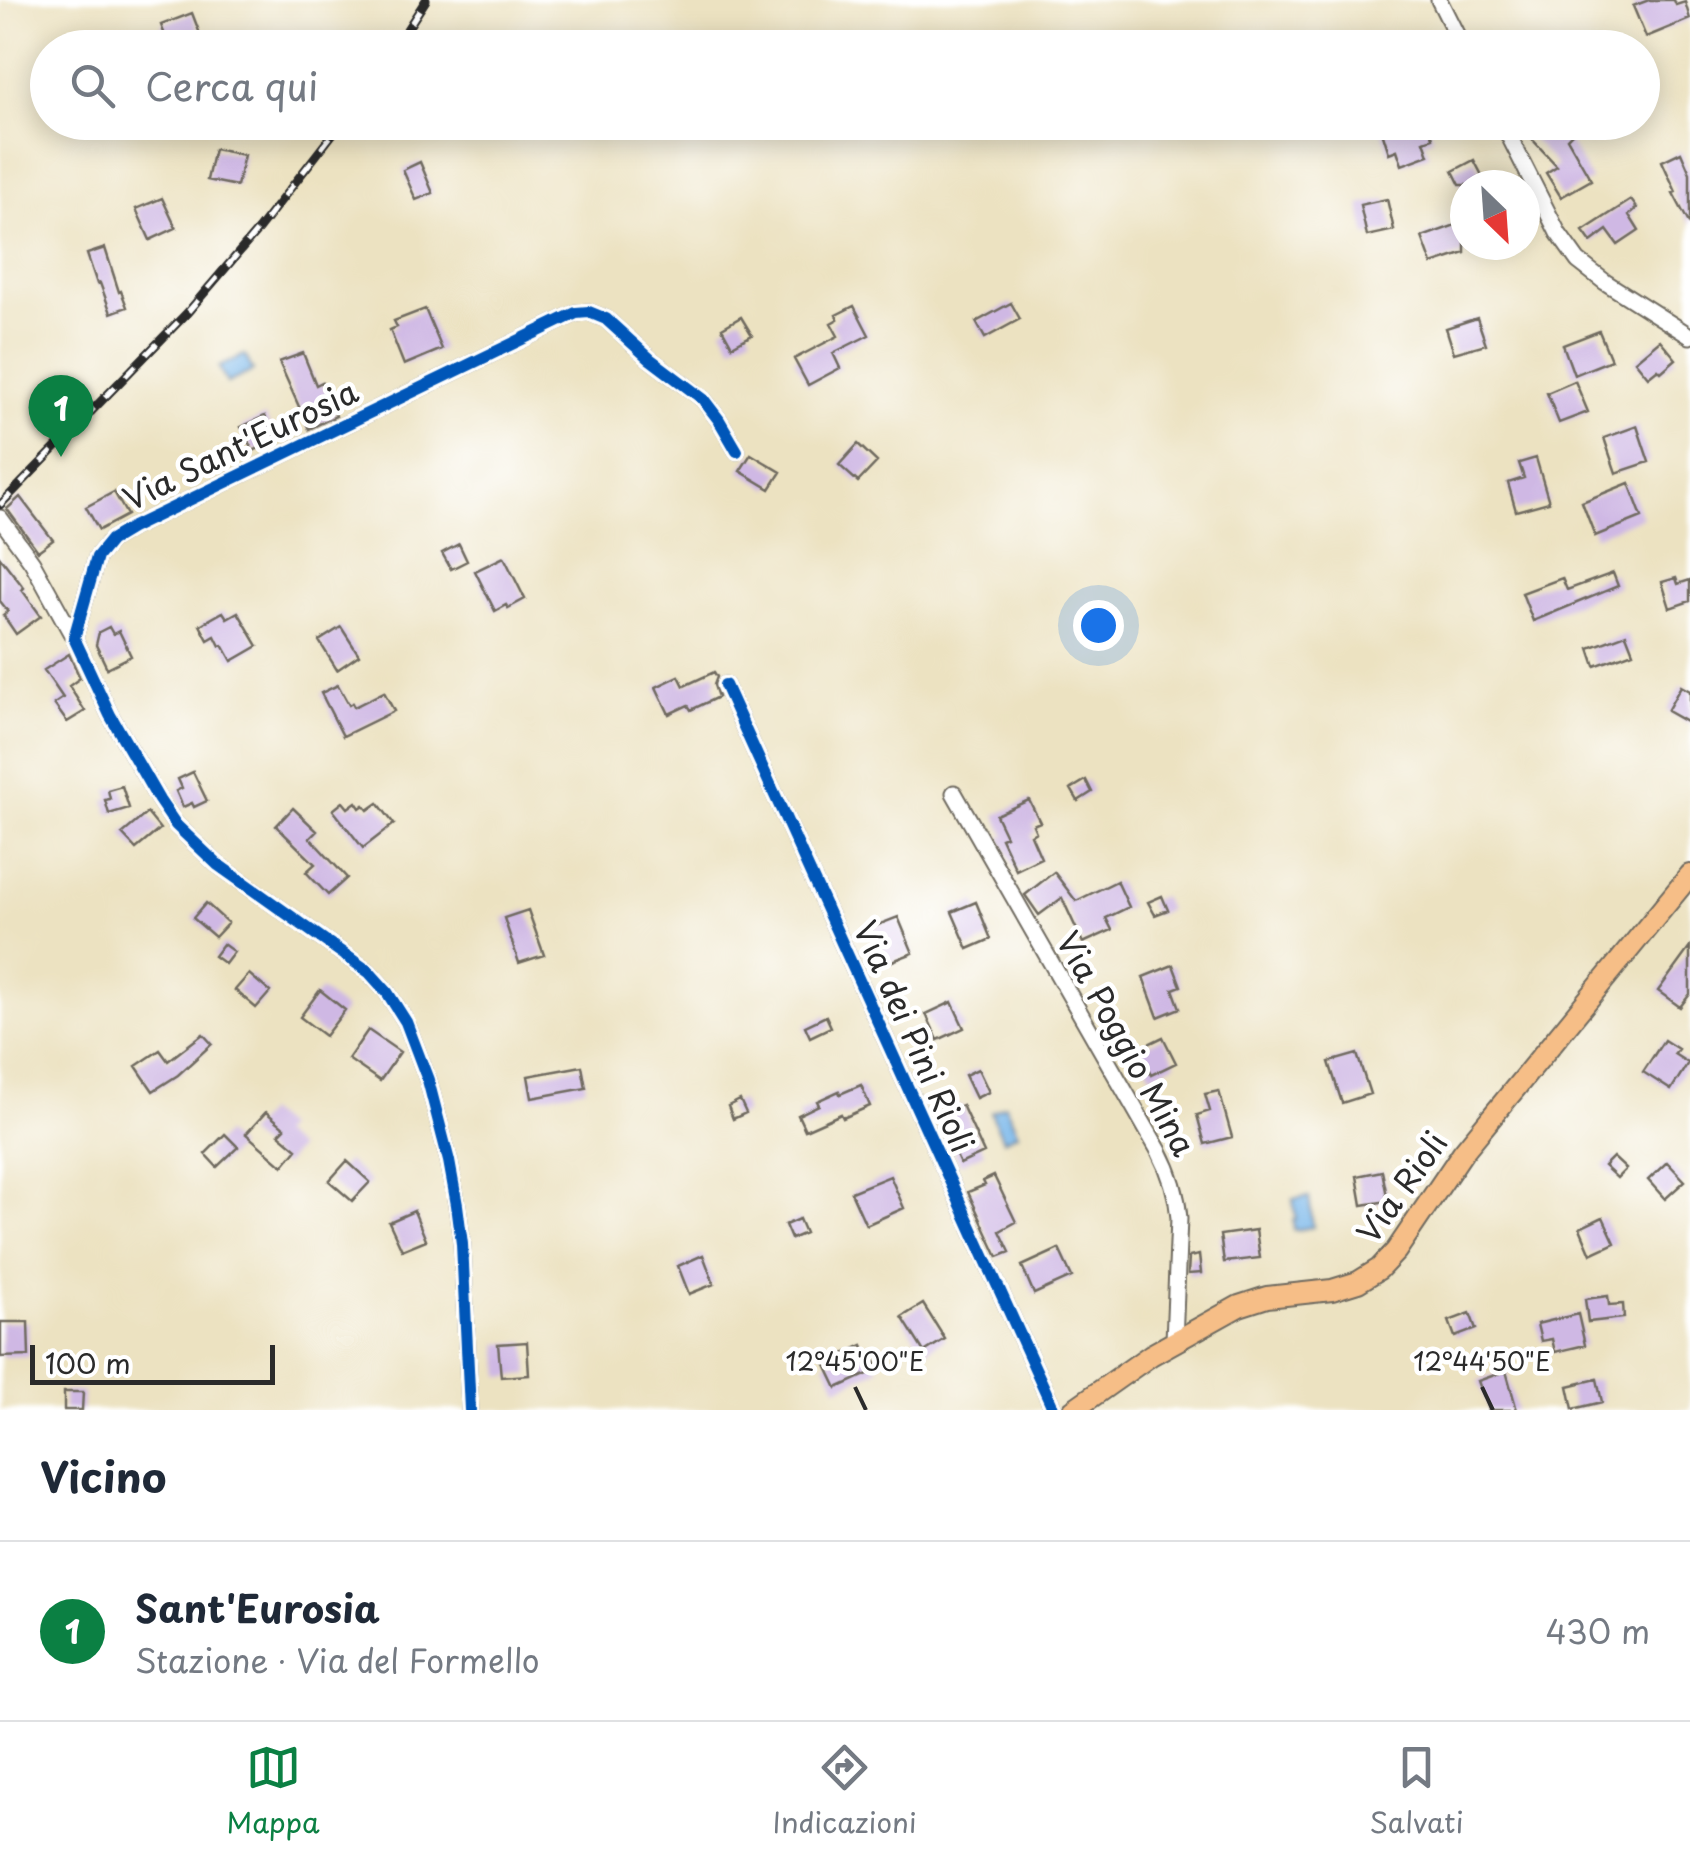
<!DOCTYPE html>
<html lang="it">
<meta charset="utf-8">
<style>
:root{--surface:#fff;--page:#f2f2f3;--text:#1f2937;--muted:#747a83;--line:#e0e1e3;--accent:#0b8043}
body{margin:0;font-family:"Playpen Sans",sans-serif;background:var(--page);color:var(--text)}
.compass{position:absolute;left:1450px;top:170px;width:90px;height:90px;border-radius:50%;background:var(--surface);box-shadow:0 5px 25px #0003;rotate:155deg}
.scale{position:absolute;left:30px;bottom:25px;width:245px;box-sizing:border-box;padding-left:10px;border:5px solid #2b2b2b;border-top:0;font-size:28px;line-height:35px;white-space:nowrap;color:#2b2b2b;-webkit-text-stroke:8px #fff;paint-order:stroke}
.you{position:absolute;left:1098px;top:625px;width:35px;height:35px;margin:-25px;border:8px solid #fff;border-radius:50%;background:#1a73e8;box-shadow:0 0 0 15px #1a73e833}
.badge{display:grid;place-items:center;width:65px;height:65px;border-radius:50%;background:var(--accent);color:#fff;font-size:32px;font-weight:700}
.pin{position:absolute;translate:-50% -82px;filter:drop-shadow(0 2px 5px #0008)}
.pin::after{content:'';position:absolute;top:52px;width:35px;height:30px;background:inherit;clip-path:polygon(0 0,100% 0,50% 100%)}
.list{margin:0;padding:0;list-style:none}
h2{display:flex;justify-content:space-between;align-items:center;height:130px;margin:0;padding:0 40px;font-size:42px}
h2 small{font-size:32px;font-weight:400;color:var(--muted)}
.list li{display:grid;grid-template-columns:65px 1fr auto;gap:30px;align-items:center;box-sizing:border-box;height:180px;padding:0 40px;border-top:2px solid var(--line)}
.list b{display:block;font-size:38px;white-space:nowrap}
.list p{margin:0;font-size:32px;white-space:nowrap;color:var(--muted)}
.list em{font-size:32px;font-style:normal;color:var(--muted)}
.icon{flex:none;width:55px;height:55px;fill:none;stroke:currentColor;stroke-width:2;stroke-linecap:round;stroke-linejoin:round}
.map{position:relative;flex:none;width:1690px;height:1410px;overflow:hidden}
.search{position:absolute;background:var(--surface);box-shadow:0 5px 25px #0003;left:30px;right:30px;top:30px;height:110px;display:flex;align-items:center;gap:25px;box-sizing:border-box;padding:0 35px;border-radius:55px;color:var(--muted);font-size:38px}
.sheet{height:310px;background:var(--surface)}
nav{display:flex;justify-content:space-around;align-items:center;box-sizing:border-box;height:140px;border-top:2px solid var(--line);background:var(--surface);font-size:28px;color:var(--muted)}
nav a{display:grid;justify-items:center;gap:5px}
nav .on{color:var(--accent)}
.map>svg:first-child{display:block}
.water{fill:#76b5e9;stroke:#50708a;stroke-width:2.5}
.building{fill:#cfb8e4}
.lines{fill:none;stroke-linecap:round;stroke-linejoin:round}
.minor-casing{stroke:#6f6b60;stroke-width:19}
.major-casing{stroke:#6f6b60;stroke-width:24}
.minor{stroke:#fff;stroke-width:15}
.major{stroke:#f6be87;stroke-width:20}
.rail-casing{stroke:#2b2b2b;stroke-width:9}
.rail{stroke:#fff;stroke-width:5;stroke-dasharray:15;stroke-linecap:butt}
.cycleway-casing{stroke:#fff;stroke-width:19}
.cycleway{stroke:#0057b8;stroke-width:12}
.ticks{fill:none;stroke:#2b2b2b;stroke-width:4}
.labels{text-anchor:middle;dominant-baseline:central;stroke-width:9;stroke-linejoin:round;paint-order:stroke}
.street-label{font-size:32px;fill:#2b2b2b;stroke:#fff}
.ticks-label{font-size:25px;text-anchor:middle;fill:#2b2b2b;stroke:#fff;stroke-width:9;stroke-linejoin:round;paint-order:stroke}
</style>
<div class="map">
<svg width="1690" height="1410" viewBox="0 0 1690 1410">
<rect width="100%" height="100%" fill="#fff"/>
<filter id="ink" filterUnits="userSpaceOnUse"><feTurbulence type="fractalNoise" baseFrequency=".01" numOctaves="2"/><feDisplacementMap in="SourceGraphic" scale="20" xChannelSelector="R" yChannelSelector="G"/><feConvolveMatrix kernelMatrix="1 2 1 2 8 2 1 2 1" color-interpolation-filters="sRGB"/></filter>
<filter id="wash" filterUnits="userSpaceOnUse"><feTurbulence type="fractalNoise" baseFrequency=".0048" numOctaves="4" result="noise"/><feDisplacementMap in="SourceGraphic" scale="40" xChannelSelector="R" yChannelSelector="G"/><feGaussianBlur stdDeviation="2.25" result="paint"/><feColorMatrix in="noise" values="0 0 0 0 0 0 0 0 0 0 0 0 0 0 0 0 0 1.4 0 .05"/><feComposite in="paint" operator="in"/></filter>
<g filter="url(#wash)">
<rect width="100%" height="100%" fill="#ece2c1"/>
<path class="water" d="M 245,355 L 253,371 L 227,383 L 219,367 Z
M 1005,1105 L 1018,1133 L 1003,1140 L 991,1112 Z
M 1309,1197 L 1313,1227 L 1294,1230 L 1293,1220 L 1296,1219 L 1293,1199 Z"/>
<g id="blocks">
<path class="building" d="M 1649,0 L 1674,0 L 1676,5 L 1685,2 L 1690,19 L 1646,37 L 1633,6 Z
M 192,13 L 202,39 L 189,44 L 190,48 L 170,48 L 161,25 Z
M 1379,122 L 1428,122 L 1433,138 L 1424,141 L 1429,155 L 1402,165 L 1397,150 L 1389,153 Z
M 1551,122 L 1563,122 L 1572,133 L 1567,138 L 1591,180 L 1561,197 L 1546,173 L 1557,166 L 1532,139 Z
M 214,149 L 244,155 L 237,186 L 207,180 Z
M 1681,152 L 1690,173 L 1690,225 L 1673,193 L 1676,192 L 1662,161 Z
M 1474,160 L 1487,185 L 1460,185 L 1453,171 Z
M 420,162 L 433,193 L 416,200 L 403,170 Z
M 162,198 L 176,228 L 150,240 L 136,209 Z
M 1387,199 L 1394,230 L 1367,236 L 1360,205 Z
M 1631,200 L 1637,208 L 1629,215 L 1639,231 L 1618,245 L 1607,230 L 1591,242 L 1583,231 Z
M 1461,223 L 1465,234 L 1465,253 L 1432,264 L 1422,237 Z
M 105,248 L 119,292 L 121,291 L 127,307 L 111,313 L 100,283 L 97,284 L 87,254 Z
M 1011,303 L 1020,319 L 985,338 L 976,322 Z
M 854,306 L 869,335 L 833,353 L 840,368 L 808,385 L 794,359 L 838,336 L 831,323 L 838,319 L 836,315 Z
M 425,309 L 442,349 L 404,365 L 390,330 L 397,327 L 394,321 Z
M 741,317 L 752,335 L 732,346 L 722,328 Z
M 1477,318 L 1486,344 L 1454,353 L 1446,328 Z
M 1599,331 L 1611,360 L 1574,375 L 1563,345 Z
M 1660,340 L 1676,359 L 1661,372 L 1658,369 L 1648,377 L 1635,361 Z
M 303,353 L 316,385 L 322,382 L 336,416 L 309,429 L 279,362 Z
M 1575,381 L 1588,412 L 1559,423 L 1547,393 Z
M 265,416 L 276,440 L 253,451 L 241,427 Z
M 1637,426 L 1649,462 L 1616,473 L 1604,438 Z
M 858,444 L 877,462 L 858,482 L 839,465 Z
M 751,454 L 781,472 L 770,489 L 740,471 Z
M 1536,458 L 1549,502 L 1516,511 L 1508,483 L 1524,478 L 1519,463 Z
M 1629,483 L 1642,517 L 1595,536 L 1582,502 Z
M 114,492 L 127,515 L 99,530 L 86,507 Z
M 20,497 L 53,540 L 38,551 L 7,509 Z
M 459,544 L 467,561 L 451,569 L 442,553 Z
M 0,557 L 24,588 L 22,590 L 41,616 L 16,634 L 3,615 L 8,611 L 0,601 Z
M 504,557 L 525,599 L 508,608 L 506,605 L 495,611 L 475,571 Z
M 1613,573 L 1618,586 L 1533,621 L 1522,593 L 1562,578 L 1567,590 Z
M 1676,578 L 1678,584 L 1690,580 L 1690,601 L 1670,608 L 1662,582 Z
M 223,612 L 227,618 L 238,612 L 258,646 L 232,661 L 223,645 L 220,646 L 215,636 L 208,640 L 200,625 Z
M 109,627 L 113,634 L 119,631 L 131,656 L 107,668 L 96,645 L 99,632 Z
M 341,627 L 359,655 L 337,670 L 319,641 Z
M 1626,634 L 1633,652 L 1595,666 L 1589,648 Z
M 69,654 L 80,678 L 69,686 L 85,711 L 67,722 L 54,704 L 63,698 L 44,670 Z
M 714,672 L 717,677 L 714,685 L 718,697 L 691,710 L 688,705 L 669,714 L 656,687 L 679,676 L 684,686 Z
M 338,685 L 349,705 L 352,703 L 354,707 L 384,692 L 394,711 L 343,736 L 321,693 Z
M 1681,686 L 1690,691 L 1690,724 L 1667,711 Z
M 193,772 L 207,801 L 194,807 L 192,803 L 183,807 L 176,791 L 182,788 L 178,779 Z
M 1086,780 L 1092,792 L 1078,801 L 1071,789 Z
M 122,786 L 129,808 L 109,814 L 105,800 L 110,799 L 108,790 Z
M 1029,800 L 1040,822 L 1033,825 L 1036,832 L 1031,835 L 1041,858 L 1016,870 L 1001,838 L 1006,836 L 996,815 Z
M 343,802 L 348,808 L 356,802 L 360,808 L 364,805 L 368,810 L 378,803 L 394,824 L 363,848 L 333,810 Z
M 293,808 L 317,831 L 310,838 L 347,878 L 328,895 L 306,872 L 315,864 L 276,826 Z
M 147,813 L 160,829 L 136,849 L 122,834 Z
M 1054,872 L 1076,901 L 1117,881 L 1129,907 L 1106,918 L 1112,930 L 1083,943 L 1062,898 L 1039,915 L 1025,895 Z
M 1162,896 L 1168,910 L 1155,915 L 1148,902 Z
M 976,902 L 991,939 L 968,949 L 952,912 Z
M 206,903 L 228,923 L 215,937 L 193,918 Z
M 528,910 L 544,955 L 519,963 L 504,918 Z
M 898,917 L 913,953 L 885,964 L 870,928 Z
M 223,944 L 234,952 L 225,964 L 214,956 Z
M 1690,947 L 1690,994 L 1680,1007 L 1658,991 Z
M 1173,965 L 1181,986 L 1173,989 L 1180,1008 L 1158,1017 L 1143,977 Z
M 249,974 L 270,992 L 256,1008 L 235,990 Z
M 320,990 L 345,1010 L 325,1036 L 300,1017 Z
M 952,1002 L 964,1028 L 938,1040 L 926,1014 Z
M 826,1016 L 831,1027 L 810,1037 L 805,1026 Z
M 368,1030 L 400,1052 L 380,1081 L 348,1059 Z
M 203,1034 L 212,1044 L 178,1075 L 153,1091 L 136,1066 L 160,1050 L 168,1061 Z
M 1163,1037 L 1176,1063 L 1151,1075 L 1138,1049 Z
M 1664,1040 L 1678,1049 L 1674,1054 L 1688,1063 L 1671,1090 L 1643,1072 Z
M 1357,1054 L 1370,1094 L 1342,1103 L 1329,1062 Z
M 582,1066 L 586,1088 L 532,1098 L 528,1076 Z
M 978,1069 L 989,1092 L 976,1098 L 965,1075 Z
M 861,1085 L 870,1106 L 843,1118 L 841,1114 L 805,1130 L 798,1115 L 819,1105 L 817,1101 L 839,1091 L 840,1094 Z
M 1219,1091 L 1232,1137 L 1205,1144 L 1197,1115 L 1210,1111 L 1205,1094 Z
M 740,1100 L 746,1113 L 733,1119 L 728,1106 Z
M 962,1105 L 984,1153 L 960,1164 L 938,1116 Z
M 266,1112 L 285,1128 L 279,1134 L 297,1149 L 283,1166 L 246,1134 Z
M 225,1134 L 238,1147 L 217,1167 L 205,1154 Z
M 1613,1157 L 1626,1169 L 1617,1178 L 1604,1166 Z
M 347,1161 L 370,1182 L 352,1201 L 329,1181 Z
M 1667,1162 L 1685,1181 L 1665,1199 L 1648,1180 Z
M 1382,1171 L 1388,1201 L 1362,1205 L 1357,1176 Z
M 890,1176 L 904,1208 L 866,1225 L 851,1192 Z
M 994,1176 L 1016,1222 L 1000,1231 L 1010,1252 L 998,1257 L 968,1192 L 985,1185 L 983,1181 Z
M 414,1211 L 426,1240 L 402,1250 L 389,1222 Z
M 1603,1217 L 1615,1243 L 1591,1254 L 1580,1228 Z
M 799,1219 L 805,1233 L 791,1239 L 785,1225 Z
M 1256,1230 L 1260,1258 L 1224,1262 L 1220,1235 Z
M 1059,1249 L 1072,1277 L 1034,1294 L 1022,1266 Z
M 703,1255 L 714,1284 L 689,1294 L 678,1266 Z
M 1199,1255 L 1201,1273 L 1188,1274 L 1189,1257 Z
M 1608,1296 L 1609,1305 L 1623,1304 L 1624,1318 L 1588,1322 L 1585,1299 Z
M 923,1304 L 945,1339 L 924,1352 L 902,1317 Z
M 1470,1313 L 1476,1329 L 1455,1337 L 1449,1321 Z
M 1578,1314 L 1585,1345 L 1555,1352 L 1552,1339 L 1541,1341 L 1537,1324 Z
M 1,1322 L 28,1322 L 29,1356 L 1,1357 Z
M 527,1342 L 529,1375 L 501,1377 L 498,1344 Z
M 863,1345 L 868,1355 L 871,1354 L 879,1369 L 837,1388 L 825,1363 Z
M 1506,1371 L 1517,1410 L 1489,1410 L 1478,1381 Z
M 1597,1379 L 1602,1402 L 1573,1409 L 1568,1386 Z
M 64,1392 L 83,1392 L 82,1410 L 64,1410 Z"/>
</g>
</g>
<g filter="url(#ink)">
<use href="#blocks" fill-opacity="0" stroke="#6f6b60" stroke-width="2.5"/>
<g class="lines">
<defs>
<path id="minor" d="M 1439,0 L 1463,48
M 1502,122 L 1558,233 L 1578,261 L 1605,282 L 1690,336
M 0,518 L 32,562 L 74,638
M 725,685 L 1054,1410
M 954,793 L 1159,1151 C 1170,1172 1177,1193 1179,1218 L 1174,1341
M 470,1410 L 462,1244 L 457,1205 L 449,1161 L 428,1080 L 406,1022 L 387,992 L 369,972 L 217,864 L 176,825 L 159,800 L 110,715 L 74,638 L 97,557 L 111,540 L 131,528 L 576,313 L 589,312 L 606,319 L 650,359 L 703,399 L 719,420 L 737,451"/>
<path id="major" d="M 1073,1410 L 1151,1355 L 1239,1306 L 1267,1297 L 1332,1290 L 1358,1282 L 1379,1269 L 1396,1251 L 1463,1152 L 1690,875"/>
</defs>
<use href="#minor" class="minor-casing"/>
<use href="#major" class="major-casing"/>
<use href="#minor" class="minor"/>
<use href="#major" class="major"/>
<defs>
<path id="rail" d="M 395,48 L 426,0
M 0,505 L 187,313 L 258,230 L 342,122"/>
</defs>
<use href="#rail" class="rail-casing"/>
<use href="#rail" class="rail"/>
<defs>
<path id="cycleway" d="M 725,685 L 1054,1410
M 470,1410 L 462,1244 L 457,1205 L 449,1161 L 428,1080 L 406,1022 L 387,992 L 369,972 L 217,864 L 176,825 L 159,800 L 110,715 L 74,638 L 97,557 L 111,540 L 131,528 L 576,313 L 589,312 L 606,319 L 650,359 L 703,399 L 719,420 L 737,451"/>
</defs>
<use href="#cycleway" class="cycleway-casing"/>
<use href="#cycleway" class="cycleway"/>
</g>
</g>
<path class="ticks" d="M 855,1387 L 866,1410M 1482,1387 L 1493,1410"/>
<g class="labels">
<g class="street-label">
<text transform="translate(240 444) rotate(-26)">Via Sant'Eurosia</text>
<text transform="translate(915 1036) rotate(66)">Via dei Pini Rioli</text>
<text transform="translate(1127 1043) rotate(61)">Via Poggio Mina</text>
<text transform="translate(1401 1187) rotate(-54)">Via Rioli</text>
</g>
</g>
<g class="ticks-label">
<text x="855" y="1371">12°45'00"E</text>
<text x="1482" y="1371">12°44'50"E</text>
</g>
</svg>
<svg class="compass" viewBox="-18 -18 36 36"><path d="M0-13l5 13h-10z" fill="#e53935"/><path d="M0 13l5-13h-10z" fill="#747a83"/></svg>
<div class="scale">100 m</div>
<div class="you"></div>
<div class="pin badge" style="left:61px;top:457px">1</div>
<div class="search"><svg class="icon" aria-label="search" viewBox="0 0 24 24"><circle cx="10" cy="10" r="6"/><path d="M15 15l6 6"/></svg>Cerca qui</div>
</div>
<section class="sheet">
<h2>Vicino<small></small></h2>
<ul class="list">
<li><span class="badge">1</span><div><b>Sant'Eurosia</b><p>Stazione · Via del Formello</p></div><em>430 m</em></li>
</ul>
</section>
<nav>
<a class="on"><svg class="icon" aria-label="map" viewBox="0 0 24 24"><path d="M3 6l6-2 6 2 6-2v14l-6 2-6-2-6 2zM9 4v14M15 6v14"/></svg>Mappa</a>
<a><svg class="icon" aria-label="directions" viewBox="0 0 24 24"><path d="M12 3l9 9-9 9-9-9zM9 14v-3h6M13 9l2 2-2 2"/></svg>Indicazioni</a>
<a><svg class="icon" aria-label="saved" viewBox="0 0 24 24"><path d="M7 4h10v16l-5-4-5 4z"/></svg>Salvati</a>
</nav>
